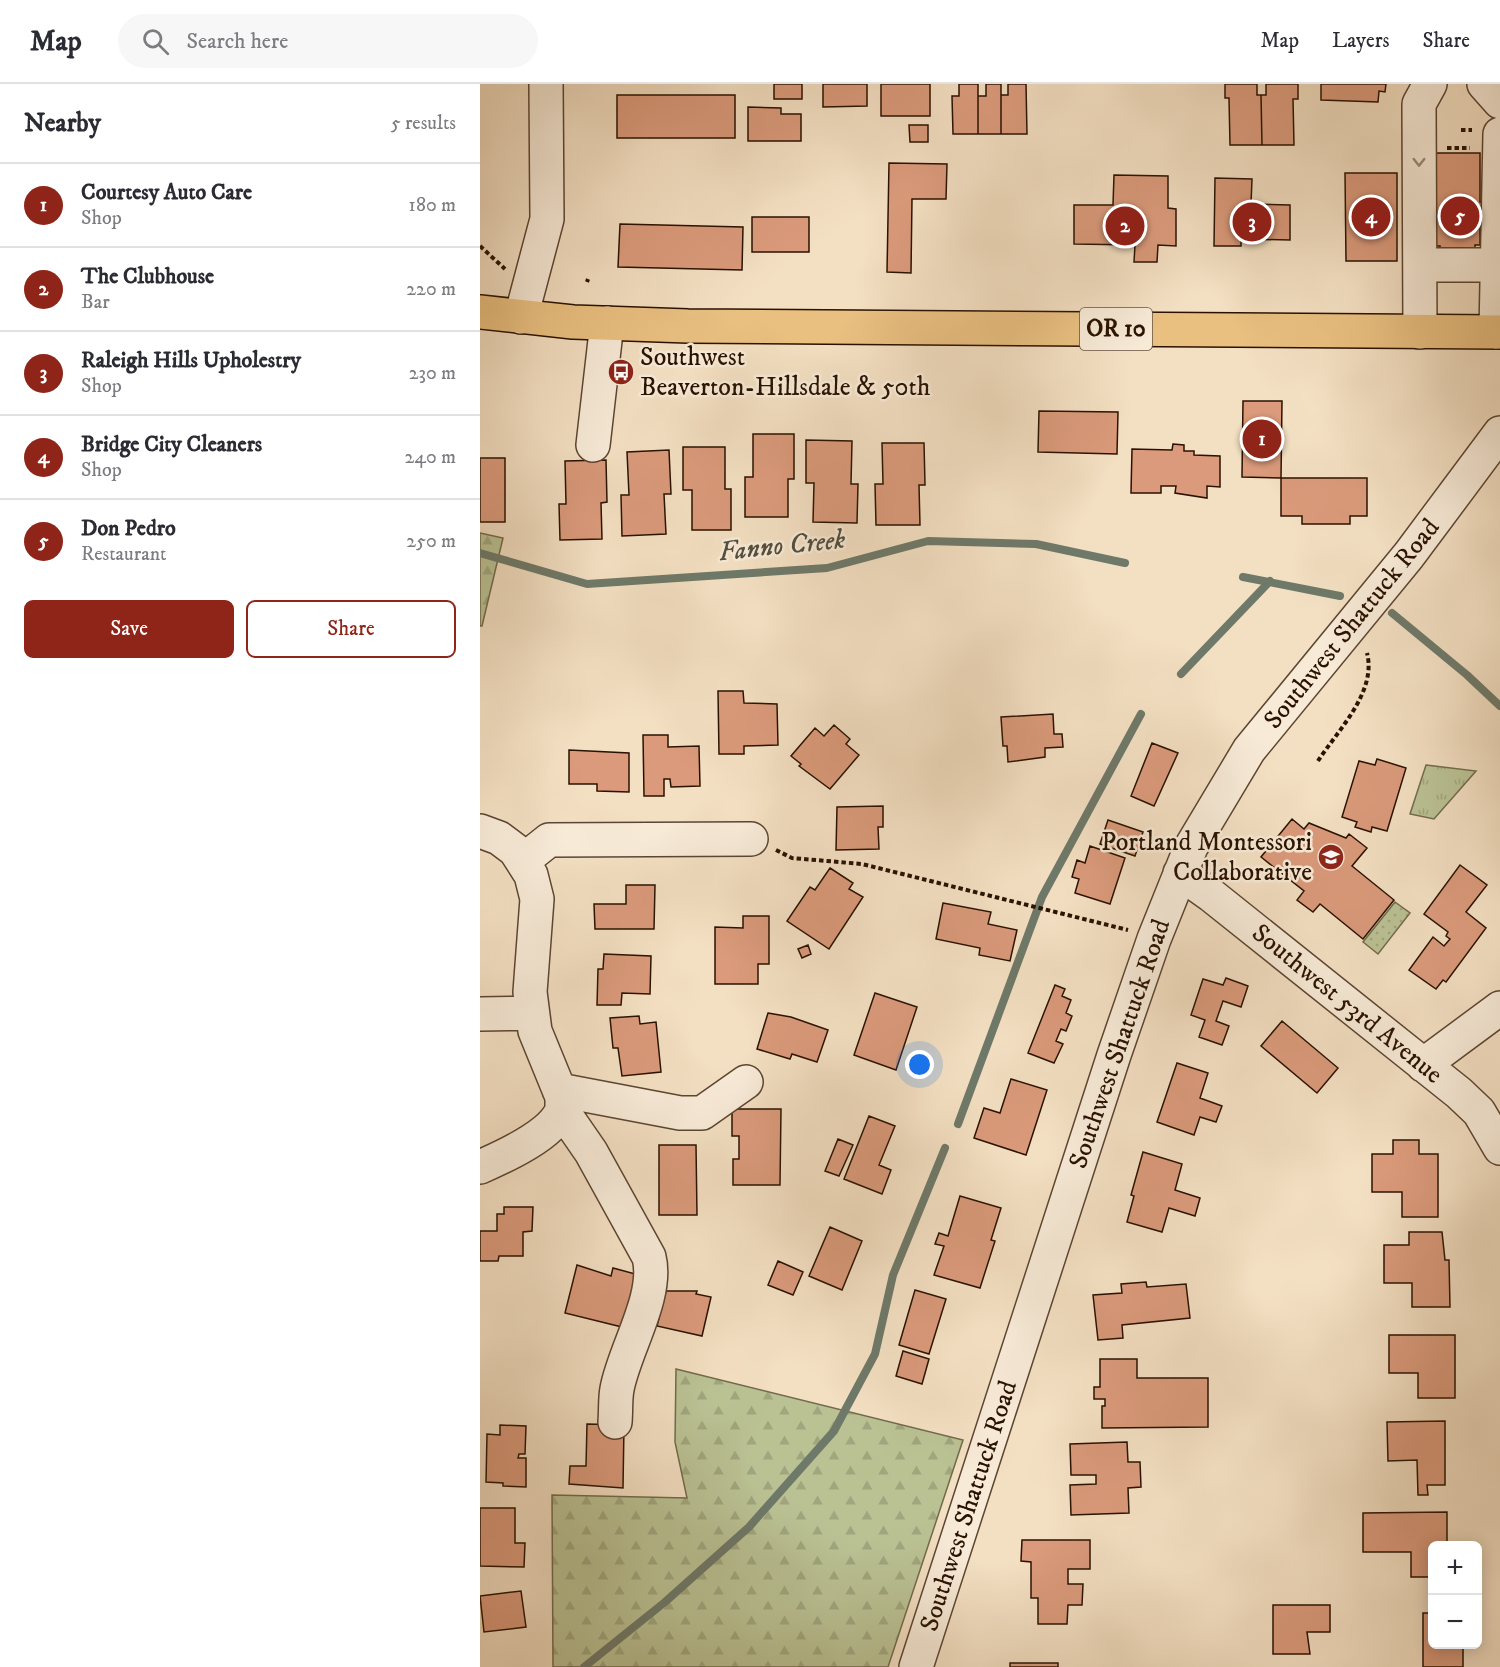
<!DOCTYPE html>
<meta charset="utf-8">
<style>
:root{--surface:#fff;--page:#f7f7f7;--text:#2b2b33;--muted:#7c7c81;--line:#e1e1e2;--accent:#8f2418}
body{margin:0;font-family:"IM FELL DW Pica",serif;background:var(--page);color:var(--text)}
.controls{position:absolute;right:18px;bottom:18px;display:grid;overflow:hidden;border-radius:9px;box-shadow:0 3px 15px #0003}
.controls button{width:54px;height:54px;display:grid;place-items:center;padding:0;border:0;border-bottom:2px solid var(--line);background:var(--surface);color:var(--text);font:30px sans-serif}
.you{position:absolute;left:440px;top:981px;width:21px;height:21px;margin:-15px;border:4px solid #fff;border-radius:50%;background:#1a73e8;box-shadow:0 0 0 9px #1a73e833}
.badge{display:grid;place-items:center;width:39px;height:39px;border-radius:50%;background:var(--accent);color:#fff;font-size:20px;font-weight:700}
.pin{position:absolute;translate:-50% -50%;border:3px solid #fff;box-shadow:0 2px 6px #0006}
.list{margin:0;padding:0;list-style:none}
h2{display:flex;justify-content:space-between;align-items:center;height:78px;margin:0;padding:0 24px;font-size:26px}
h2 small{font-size:20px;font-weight:400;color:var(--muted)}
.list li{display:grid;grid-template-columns:39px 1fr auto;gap:18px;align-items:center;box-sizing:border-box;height:84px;padding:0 24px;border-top:2px solid var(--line)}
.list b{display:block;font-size:22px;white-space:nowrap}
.list p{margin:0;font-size:20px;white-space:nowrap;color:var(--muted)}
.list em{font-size:20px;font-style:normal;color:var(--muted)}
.actions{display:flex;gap:12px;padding:18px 24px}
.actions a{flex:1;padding:14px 0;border:2px solid var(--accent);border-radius:9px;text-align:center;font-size:21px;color:var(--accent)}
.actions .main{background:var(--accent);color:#fff}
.icon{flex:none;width:33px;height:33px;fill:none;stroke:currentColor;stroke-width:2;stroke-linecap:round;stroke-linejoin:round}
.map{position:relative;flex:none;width:1020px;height:1583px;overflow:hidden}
header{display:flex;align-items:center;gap:36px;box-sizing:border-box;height:84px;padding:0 30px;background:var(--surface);border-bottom:2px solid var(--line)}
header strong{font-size:28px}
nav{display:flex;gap:33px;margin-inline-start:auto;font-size:21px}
.search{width:420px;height:54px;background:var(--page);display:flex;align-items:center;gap:15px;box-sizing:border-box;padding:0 21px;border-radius:33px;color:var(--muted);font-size:22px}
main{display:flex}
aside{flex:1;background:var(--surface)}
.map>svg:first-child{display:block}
.grass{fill:url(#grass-dots);stroke:#726a4a;stroke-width:1.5}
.forest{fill:url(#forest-firs);stroke:#726a4a;stroke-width:1.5}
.park{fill:url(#park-tufts);stroke:#726a4a;stroke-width:1.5}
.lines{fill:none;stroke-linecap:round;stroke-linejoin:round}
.stream{stroke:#6e7969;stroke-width:8}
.building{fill:#da9a7b;stroke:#2a1201;stroke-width:1.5}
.minor-casing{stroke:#5c4531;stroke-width:36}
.major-casing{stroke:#2a1201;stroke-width:36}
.path{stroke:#2a1201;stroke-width:4;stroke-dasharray:4.5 3;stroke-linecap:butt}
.minor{stroke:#f7ead7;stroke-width:33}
.major{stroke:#eac081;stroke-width:33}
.oneway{stroke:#9b8977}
.labels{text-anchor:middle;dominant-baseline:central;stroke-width:5;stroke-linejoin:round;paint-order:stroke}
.shield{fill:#f7ead7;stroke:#685341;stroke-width:1.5}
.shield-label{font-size:24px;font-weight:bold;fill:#2a1201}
.poi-label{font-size:26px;fill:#2a1201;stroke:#f7ead7;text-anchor:start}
.street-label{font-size:26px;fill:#2a1201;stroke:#f7ead7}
.water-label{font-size:27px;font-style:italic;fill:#524e3e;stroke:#f7ead7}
</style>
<header>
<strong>Map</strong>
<div class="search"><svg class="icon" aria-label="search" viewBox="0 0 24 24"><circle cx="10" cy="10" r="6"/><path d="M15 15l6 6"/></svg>Search here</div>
<nav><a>Map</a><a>Layers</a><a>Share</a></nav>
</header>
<main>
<aside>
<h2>Nearby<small>5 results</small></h2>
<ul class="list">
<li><span class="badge">1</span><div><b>Courtesy Auto Care</b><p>Shop</p></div><em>180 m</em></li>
<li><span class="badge">2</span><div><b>The Clubhouse</b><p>Bar</p></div><em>220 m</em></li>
<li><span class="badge">3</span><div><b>Raleigh Hills Upholestry</b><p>Shop</p></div><em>230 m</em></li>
<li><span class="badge">4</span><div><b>Bridge City Cleaners</b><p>Shop</p></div><em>240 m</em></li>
<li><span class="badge">5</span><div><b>Don Pedro</b><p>Restaurant</p></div><em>250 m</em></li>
</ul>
<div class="actions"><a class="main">Save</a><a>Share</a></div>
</aside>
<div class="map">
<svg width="1020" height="1583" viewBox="0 0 1020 1583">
<defs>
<pattern id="grass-dots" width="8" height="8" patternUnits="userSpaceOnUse" patternTransform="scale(1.5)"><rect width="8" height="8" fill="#bac294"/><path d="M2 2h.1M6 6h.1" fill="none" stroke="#a0a67e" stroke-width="1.8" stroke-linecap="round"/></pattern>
<pattern id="forest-firs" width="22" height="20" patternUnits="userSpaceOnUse" patternTransform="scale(1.5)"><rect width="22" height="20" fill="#bac294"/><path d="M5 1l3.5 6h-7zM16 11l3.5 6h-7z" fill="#a0a67e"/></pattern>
<pattern id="park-tufts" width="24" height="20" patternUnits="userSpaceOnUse" patternTransform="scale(1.5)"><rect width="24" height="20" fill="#bac294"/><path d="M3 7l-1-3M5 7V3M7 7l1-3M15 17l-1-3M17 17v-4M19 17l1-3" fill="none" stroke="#a0a67e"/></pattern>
</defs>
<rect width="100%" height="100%" fill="#f3dfc2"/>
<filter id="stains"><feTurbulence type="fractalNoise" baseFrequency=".00333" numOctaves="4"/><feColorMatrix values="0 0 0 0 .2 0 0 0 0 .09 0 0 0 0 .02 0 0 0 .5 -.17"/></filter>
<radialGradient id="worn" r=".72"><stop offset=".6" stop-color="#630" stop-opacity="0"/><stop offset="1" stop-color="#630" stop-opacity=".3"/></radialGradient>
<path class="grass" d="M 915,818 L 930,829 L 898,870 L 883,858 Z"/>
<path class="forest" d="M 0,449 L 23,454 L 2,542 L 0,542 Z
M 196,1285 L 483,1356 L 408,1583 L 73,1583 L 72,1411 L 207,1414 L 195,1358 Z"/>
<path class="park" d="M 946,681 L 996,687 L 954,735 L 930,730 Z"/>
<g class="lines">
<path class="stream" d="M 0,469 L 107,500 L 347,484 L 448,457 L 556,460 L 645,479
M 763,493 L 860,512
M 912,529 L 987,591 L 1020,622
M 701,590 L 790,497
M 478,1040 L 562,813 L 661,630
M 104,1583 L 185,1518 L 269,1443 L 354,1347 L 395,1270 L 413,1191 L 465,1064"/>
</g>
<path class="building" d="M 294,0 L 322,0 L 322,15 L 294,15 Z
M 343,0 L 387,0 L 387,22 L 343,23 Z
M 401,0 L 450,0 L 450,32 L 401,32 Z
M 479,0 L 498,0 L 498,50 L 473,50 L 472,12 L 479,12 Z
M 506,0 L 521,0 L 521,50 L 498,50 L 498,12 L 506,12 Z
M 528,0 L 546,0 L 547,50 L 521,50 L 521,11 L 528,11 Z
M 745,0 L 777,0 L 777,11 L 781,11 L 782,61 L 750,61 L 749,14 L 745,14 Z
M 786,0 L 818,0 L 818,15 L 813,15 L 814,61 L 782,61 L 781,11 L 786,11 Z
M 841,0 L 906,0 L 905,8 L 899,7 L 898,18 L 841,16 Z
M 137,11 L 255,11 L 255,54 L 137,54 Z
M 268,23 L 301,24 L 301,30 L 321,30 L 321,57 L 268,57 Z
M 429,41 L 448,41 L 448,58 L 430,58 Z
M 956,69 L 1000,69 L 1000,118 L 1005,118 L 1005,145 L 1000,145 L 1000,161 L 995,161 L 995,170 L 960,170 L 960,162 L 956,162 Z
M 409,79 L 467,80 L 466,115 L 432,115 L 431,189 L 407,188 Z
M 865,89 L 917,89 L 917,177 L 866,177 Z
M 634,91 L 688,92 L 688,124 L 696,125 L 696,162 L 678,161 L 677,178 L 654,178 L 655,161 L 594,160 L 594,121 L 633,121 Z
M 735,94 L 772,95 L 771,120 L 810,121 L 810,156 L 761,155 L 761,162 L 734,162 Z
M 272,133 L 329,133 L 329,168 L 272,168 Z
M 140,140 L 263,143 L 262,186 L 138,183 Z
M 763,317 L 802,317 L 801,394 L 887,394 L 887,432 L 870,432 L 870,440 L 822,440 L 822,432 L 801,432 L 801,394 L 762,393 Z
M 559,327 L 638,328 L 637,370 L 558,368 Z
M 273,350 L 314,350 L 314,395 L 308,395 L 308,433 L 265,433 L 265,393 L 273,393 Z
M 326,356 L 372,357 L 371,400 L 378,400 L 377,439 L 333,438 L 334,399 L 326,399 Z
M 402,359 L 444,359 L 445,401 L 439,401 L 440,441 L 396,441 L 395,400 L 403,400 Z
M 693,360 L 704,361 L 704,367 L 714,367 L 714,371 L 740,372 L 740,403 L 727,402 L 727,414 L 695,409 L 696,402 L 681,402 L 681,409 L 651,409 L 652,365 L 692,366 Z
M 203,363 L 245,363 L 245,405 L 251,405 L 251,446 L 212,446 L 212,406 L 203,406 Z
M 189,366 L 191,410 L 184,410 L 186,450 L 142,452 L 141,411 L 149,411 L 147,368 Z
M 0,374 L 25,374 L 25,438 L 0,438 Z
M 126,376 L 127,418 L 121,419 L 122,455 L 80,456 L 79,420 L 86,420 L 85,377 Z
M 238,607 L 263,607 L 264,619 L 297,620 L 298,661 L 264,662 L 264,670 L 239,670 Z
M 573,630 L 574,650 L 582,650 L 583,663 L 565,664 L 565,673 L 528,678 L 527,662 L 523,662 L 521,633 Z
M 354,641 L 370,655 L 366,660 L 379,671 L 350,705 L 319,682 L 321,680 L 311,672 L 335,644 L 344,652 Z
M 163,651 L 188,651 L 188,663 L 219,662 L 220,702 L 191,703 L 190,695 L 184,695 L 184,712 L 164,712 Z
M 672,659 L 698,669 L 674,722 L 651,712 Z
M 89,666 L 149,669 L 149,708 L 117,707 L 117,700 L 89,700 Z
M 897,675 L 926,684 L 907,747 L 892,743 L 891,748 L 875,743 L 877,738 L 862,733 L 879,677 L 895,681 Z
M 403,722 L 403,743 L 398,743 L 399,765 L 356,766 L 357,723 Z
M 812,735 L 824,745 L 829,739 L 866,754 L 869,750 L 887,764 L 872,782 L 914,816 L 883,855 L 840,820 L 833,828 L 817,816 L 824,807 L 781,773 Z
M 628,736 L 663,748 L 655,772 L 620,760 Z
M 610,762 L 645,774 L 630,820 L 595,809 L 599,795 L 592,793 L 597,776 L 605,779 Z
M 980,781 L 1007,801 L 986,828 L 1006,844 L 966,898 L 963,896 L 956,905 L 929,886 L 953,853 L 964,862 L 970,855 L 966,852 L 968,848 L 944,830 Z
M 350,784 L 373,799 L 369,805 L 383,813 L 349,865 L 307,837 L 330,803 L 335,806 Z
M 146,801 L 175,801 L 174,845 L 115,845 L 114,820 L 146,820 Z
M 463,819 L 511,828 L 508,840 L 537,846 L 530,877 L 499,871 L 500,864 L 456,855 Z
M 263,832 L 289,832 L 289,880 L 278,880 L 278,900 L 235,900 L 235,843 L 263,844 Z
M 328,861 L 331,870 L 322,874 L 318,865 Z
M 124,870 L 171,872 L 170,910 L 142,909 L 141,921 L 117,921 L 118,885 L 123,885 Z
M 746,894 L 768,902 L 761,923 L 743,917 L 736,937 L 749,942 L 742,961 L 719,953 L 725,936 L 711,931 L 723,895 L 743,901 Z
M 575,901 L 585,905 L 582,912 L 591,916 L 586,929 L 592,932 L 586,947 L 581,945 L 576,957 L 583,960 L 574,979 L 548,969 Z
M 395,909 L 437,923 L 416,986 L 374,971 Z
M 288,929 L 311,933 L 348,946 L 337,978 L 312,970 L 310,975 L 277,965 Z
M 159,932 L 160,940 L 176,938 L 181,988 L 142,992 L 138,964 L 133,964 L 130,934 Z
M 802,937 L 858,984 L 837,1009 L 781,962 Z
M 697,979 L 728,989 L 720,1014 L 742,1022 L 736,1038 L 720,1033 L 714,1051 L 677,1038 Z
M 531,995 L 567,1006 L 546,1071 L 494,1054 L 504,1024 L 520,1029 Z
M 252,1025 L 301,1025 L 300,1101 L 253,1101 L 253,1075 L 259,1075 L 259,1052 L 252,1052 Z
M 389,1032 L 415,1042 L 399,1081 L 411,1086 L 402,1110 L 364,1095 Z
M 358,1055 L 373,1061 L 359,1092 L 345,1087 Z
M 913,1056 L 939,1056 L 939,1070 L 958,1070 L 958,1133 L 922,1133 L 922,1108 L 892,1108 L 892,1070 L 913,1070 Z
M 179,1061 L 216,1061 L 217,1131 L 179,1131 Z
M 663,1068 L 702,1080 L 695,1106 L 720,1114 L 715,1132 L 689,1124 L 682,1148 L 647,1138 L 654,1112 L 651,1111 Z
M 480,1112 L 521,1124 L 511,1156 L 515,1157 L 500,1204 L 454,1191 L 464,1162 L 455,1160 L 459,1149 L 468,1152 Z
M 24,1123 L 53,1123 L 52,1147 L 43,1148 L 43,1172 L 19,1172 L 18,1177 L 0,1177 L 0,1147 L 17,1147 L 17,1130 L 24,1130 Z
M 350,1143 L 382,1157 L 362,1206 L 329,1192 Z
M 929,1148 L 962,1148 L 965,1176 L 969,1176 L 970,1223 L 932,1223 L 932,1199 L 904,1199 L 904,1161 L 929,1161 Z
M 298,1177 L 323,1188 L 313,1211 L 288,1201 Z
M 97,1181 L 131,1192 L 133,1184 L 159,1191 L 146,1244 L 85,1229 Z
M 666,1198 L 667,1203 L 706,1200 L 710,1234 L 642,1241 L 643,1254 L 618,1256 L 613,1211 L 642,1209 L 641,1200 Z
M 435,1206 L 466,1215 L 449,1270 L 419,1261 Z
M 186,1207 L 217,1207 L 216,1210 L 231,1213 L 222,1252 L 177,1242 Z
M 909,1251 L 975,1251 L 975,1314 L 938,1314 L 938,1289 L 909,1289 Z
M 423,1267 L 449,1275 L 442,1300 L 416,1292 Z
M 620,1275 L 657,1275 L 657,1294 L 728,1294 L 728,1343 L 622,1344 L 622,1322 L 625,1322 L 625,1315 L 614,1315 L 614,1303 L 620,1303 Z
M 965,1337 L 965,1401 L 947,1401 L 948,1411 L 938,1411 L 937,1376 L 908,1377 L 907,1338 Z
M 107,1340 L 144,1341 L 143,1404 L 89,1400 L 90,1382 L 106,1382 Z
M 20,1341 L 46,1342 L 45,1370 L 39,1370 L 38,1374 L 46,1374 L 46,1403 L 23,1402 L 23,1399 L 6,1398 L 7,1350 L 20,1351 Z
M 647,1358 L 648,1378 L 660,1378 L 661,1403 L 648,1404 L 649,1429 L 591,1431 L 590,1401 L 616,1400 L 616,1391 L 591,1391 L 590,1360 Z
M 0,1424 L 35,1424 L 35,1459 L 45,1459 L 44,1483 L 0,1482 Z
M 967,1428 L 967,1462 L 952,1462 L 952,1493 L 931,1493 L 931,1468 L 883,1468 L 883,1429 Z
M 542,1456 L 610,1456 L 610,1485 L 588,1485 L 588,1500 L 603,1500 L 602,1521 L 588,1521 L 587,1540 L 558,1540 L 558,1514 L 551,1514 L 551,1478 L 541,1477 Z
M 41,1507 L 46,1543 L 4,1548 L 0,1512 Z
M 793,1521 L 850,1521 L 850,1548 L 827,1548 L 830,1570 L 793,1570 Z
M 943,1529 L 952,1529 L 952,1560 L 983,1560 L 983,1583 L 943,1583 Z
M 530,1579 L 578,1579 L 578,1583 L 530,1583 Z"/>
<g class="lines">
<defs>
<path id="minor" d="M 1004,0 L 1020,18
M 940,181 L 1017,181
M 41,233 L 67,135 L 66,0
M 940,248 L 939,20 L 950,0
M 1016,248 L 1020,50
M 113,361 L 127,239
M 0,747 L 19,754 L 35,766 L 51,791 L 57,815 L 50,908 L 55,947 L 82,1013 L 82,1026 L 111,1068 L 169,1173 C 179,1212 144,1266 137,1305 C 135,1315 136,1327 135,1338
M 44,776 L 69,756 L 271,755
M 700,789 L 731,811 L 979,1009 L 999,1028 L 1020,1064
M 0,930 L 51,929
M 943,981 L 1020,924
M 79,1006 L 200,1029 L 222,1029 L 266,998
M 0,1083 C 23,1073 72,1051 82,1026
M 436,1583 L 634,971 L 674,855 L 711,763 L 769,666 L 929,471 L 1020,349"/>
<path id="major" d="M 0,228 L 93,238 L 208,242 L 1020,248"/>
</defs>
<use href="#minor" class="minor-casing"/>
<use href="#major" class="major-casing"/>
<path class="path" d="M 981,46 L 992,46
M 967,64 L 990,64
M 0,162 L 25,185
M 107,198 L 108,195
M 838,677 C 858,646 897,608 887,569
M 296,766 L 312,774 L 382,780 L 648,846"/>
<use href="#minor" class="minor"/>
<use href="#major" class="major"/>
</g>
<defs><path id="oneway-chevron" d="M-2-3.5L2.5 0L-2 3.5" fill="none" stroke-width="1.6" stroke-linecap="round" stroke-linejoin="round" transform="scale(1.5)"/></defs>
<use class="oneway" href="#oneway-chevron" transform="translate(939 78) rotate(90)"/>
<defs>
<symbol id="bus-disc" viewBox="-11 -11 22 22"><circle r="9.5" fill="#8f2418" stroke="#f7ead7"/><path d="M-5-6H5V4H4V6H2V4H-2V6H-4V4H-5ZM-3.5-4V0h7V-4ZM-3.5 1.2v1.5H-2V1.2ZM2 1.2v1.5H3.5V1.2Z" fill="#fff"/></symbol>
<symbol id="school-disc" viewBox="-11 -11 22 22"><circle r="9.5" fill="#8f2418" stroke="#f7ead7"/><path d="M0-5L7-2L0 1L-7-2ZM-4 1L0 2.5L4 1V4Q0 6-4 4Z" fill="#fff"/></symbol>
</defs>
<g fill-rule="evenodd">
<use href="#bus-disc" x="126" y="273" width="30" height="30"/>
<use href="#school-disc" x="836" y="758" width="30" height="30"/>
</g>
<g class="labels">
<rect class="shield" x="600" y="224" width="72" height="42" rx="4.5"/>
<g class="shield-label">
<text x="636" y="245">OR 10</text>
</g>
<g class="poi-label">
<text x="160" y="273">Southwest<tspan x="160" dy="30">Beaverton-Hillsdale &amp; 50th</tspan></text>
<text x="832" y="758" text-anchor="end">Portland Montessori<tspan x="832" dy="30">Collaborative</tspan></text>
</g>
<g class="street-label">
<text transform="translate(872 540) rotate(-51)">Southwest Shattuck Road</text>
<text transform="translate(867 920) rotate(39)">Southwest 53rd Avenue</text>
<text transform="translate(640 960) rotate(-71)">Southwest Shattuck Road</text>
<text transform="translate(489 1422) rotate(-72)">Southwest Shattuck Road</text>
</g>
<g class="water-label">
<text transform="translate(302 462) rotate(-6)">Fanno Creek</text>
</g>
</g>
<rect width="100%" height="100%" filter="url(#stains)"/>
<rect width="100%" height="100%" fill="url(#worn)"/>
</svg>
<div class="controls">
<button>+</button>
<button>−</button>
</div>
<div class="you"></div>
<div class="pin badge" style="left:782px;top:355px">1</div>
<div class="pin badge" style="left:645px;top:142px">2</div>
<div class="pin badge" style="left:772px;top:138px">3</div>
<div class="pin badge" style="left:891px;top:133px">4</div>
<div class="pin badge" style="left:980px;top:132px">5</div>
</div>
</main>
